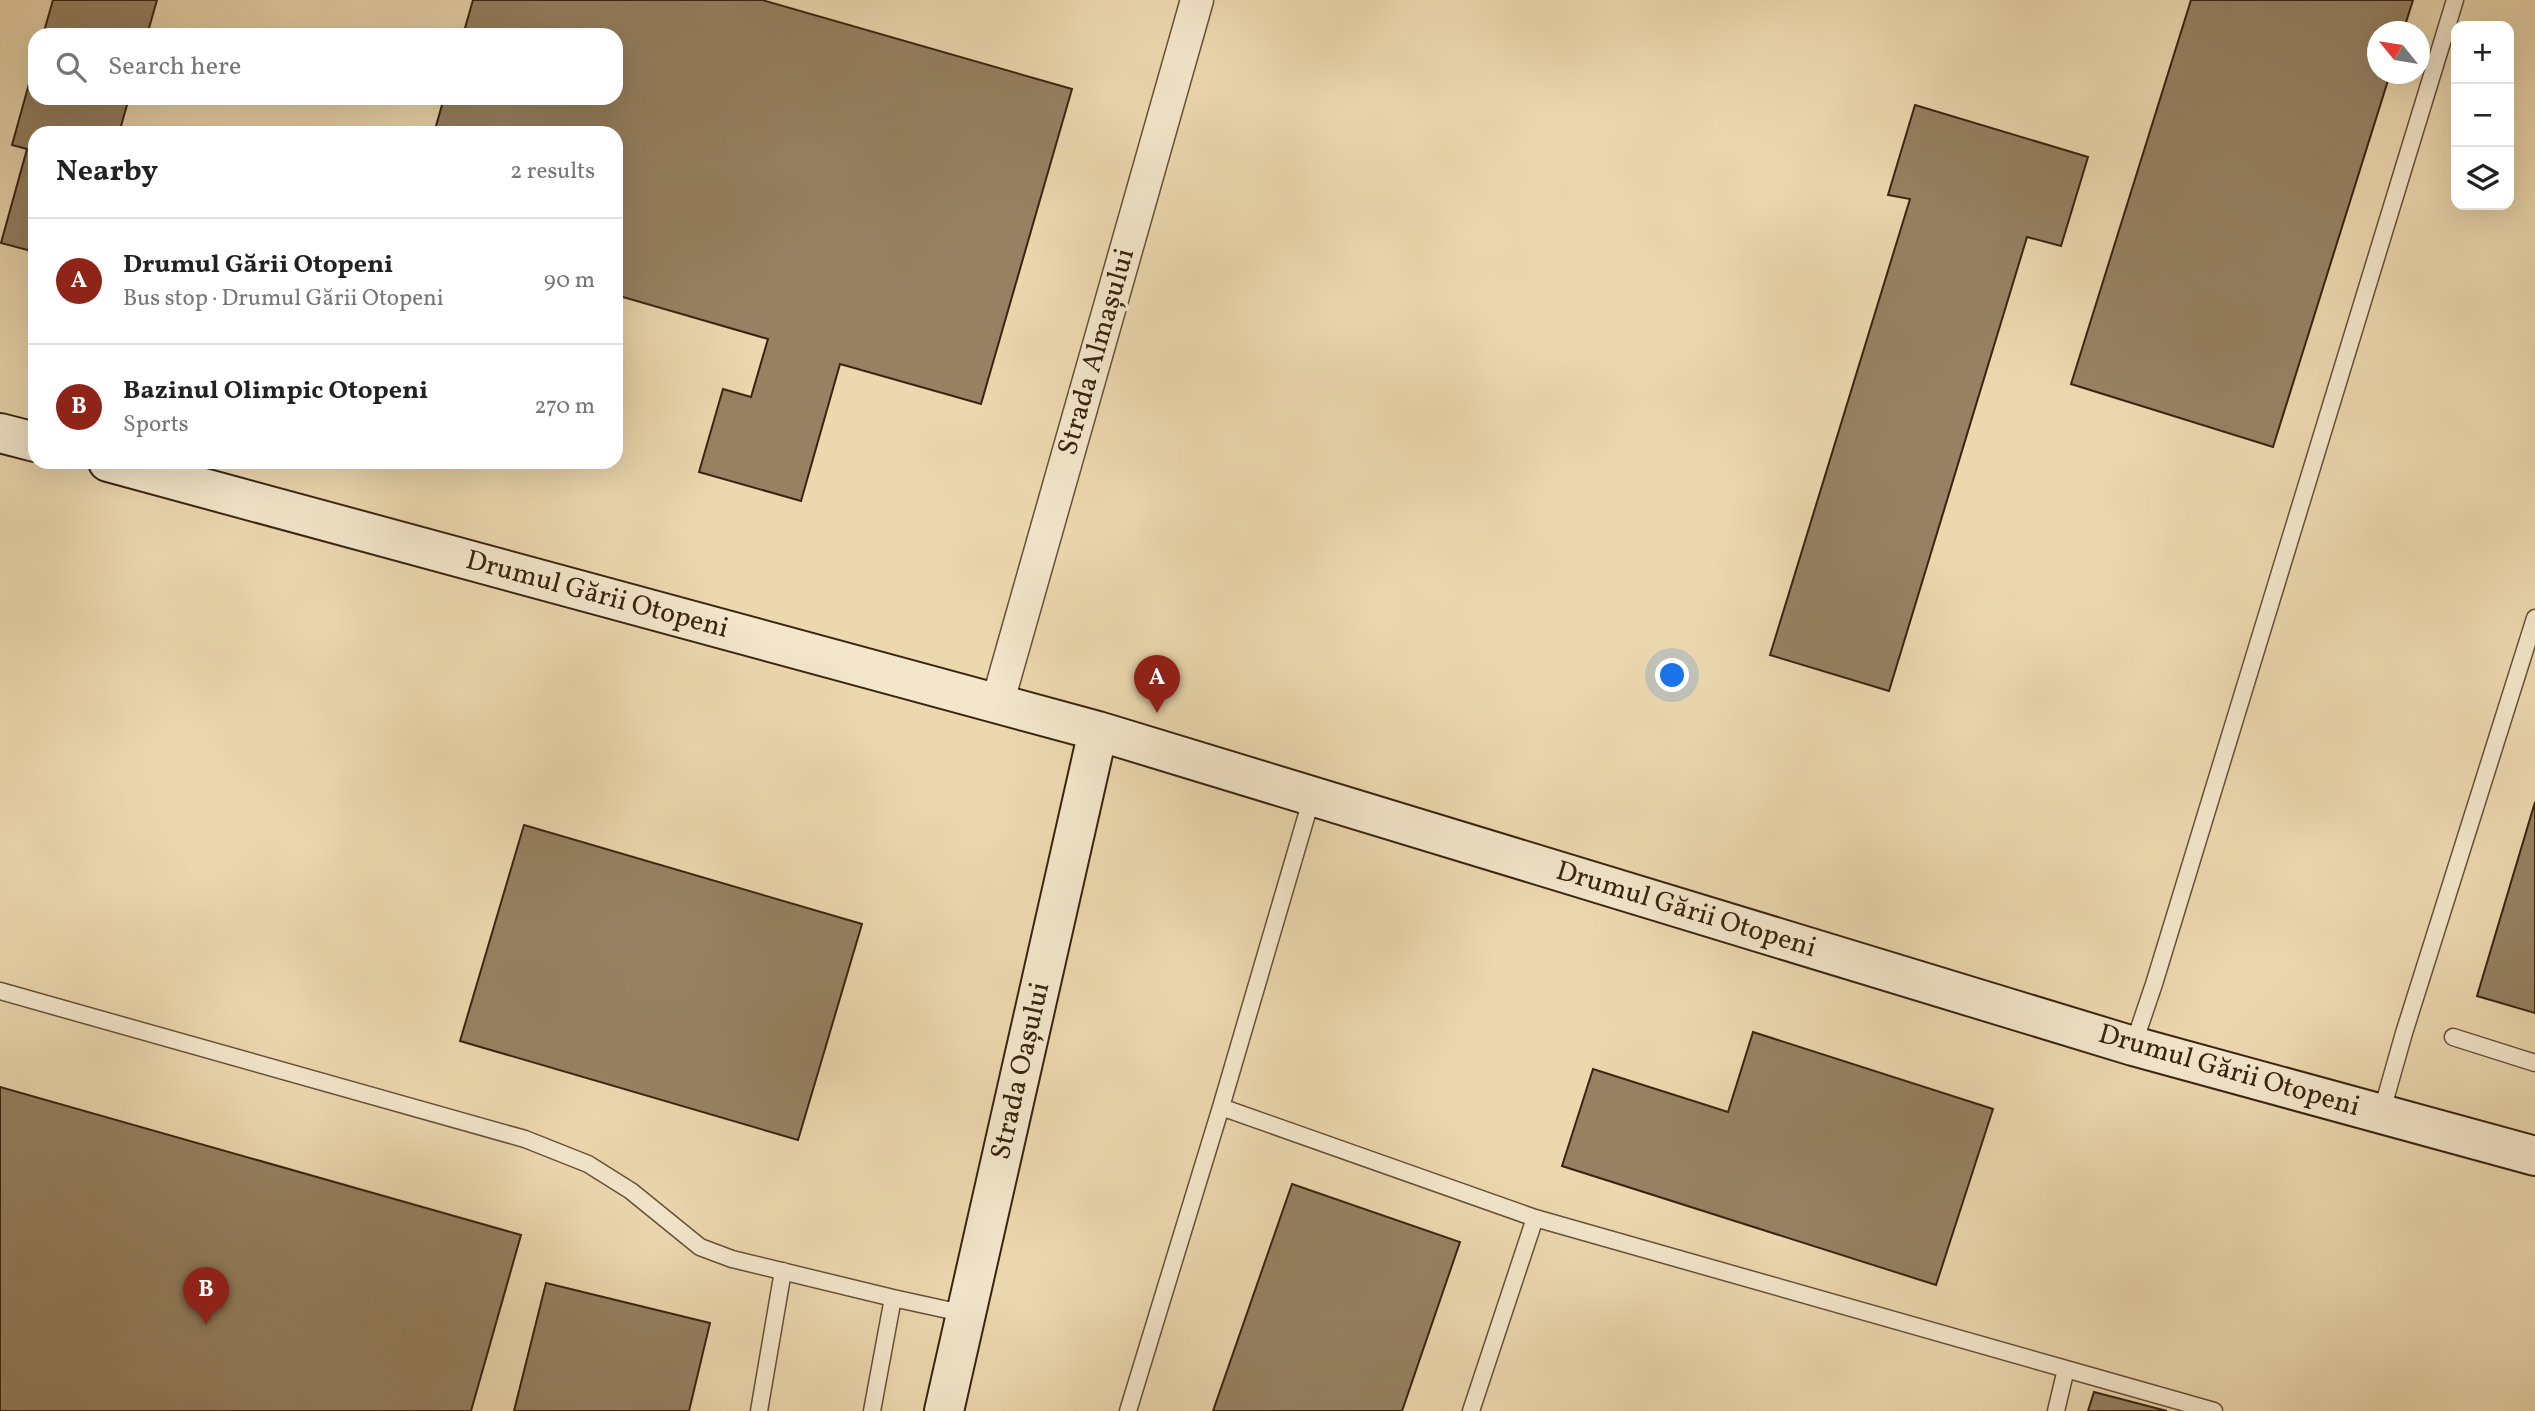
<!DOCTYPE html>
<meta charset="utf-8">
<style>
:root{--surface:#fff;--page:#f2f2f2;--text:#222;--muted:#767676;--line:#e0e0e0;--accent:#8f2418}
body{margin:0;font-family:Vollkorn,serif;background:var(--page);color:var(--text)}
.controls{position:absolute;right:21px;top:21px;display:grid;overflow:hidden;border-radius:14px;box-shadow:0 7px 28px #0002}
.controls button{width:63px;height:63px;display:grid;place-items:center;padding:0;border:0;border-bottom:2px solid var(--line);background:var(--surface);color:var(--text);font:35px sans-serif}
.compass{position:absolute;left:2367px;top:21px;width:63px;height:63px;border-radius:50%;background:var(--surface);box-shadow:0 7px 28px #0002;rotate:300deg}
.you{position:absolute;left:1673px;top:676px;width:24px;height:24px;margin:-18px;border:5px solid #fff;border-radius:50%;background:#1a73e8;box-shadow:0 0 0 10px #1a73e833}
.badge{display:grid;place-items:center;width:46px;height:46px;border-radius:50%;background:var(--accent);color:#fff;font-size:23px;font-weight:700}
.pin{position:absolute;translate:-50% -58px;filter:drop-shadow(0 2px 4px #0008)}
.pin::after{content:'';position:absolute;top:37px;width:24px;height:21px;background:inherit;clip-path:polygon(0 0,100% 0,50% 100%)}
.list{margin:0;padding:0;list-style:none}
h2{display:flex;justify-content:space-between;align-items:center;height:91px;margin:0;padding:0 28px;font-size:30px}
h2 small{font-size:23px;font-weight:400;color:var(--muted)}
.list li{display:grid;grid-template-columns:46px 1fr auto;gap:21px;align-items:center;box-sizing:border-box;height:126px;padding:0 28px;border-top:2px solid var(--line)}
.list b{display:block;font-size:26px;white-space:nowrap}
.list p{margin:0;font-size:23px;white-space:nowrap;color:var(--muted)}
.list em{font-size:23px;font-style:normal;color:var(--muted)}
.icon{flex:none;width:38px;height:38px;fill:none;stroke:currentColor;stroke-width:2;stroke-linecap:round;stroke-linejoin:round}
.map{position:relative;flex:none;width:2535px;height:1411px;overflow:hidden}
.search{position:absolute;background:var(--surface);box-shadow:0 7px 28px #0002;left:28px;top:28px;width:595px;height:77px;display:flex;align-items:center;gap:18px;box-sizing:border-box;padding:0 24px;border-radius:21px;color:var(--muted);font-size:26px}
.panel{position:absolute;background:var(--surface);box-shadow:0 7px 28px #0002;left:28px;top:126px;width:595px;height:343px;border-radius:21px}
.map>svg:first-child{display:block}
.building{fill:#968263;stroke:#392411;stroke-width:2}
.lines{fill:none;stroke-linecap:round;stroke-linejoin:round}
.lane-casing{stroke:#665138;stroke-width:19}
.street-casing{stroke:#665138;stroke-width:35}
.secondary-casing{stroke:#392411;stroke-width:42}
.lane{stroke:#f3e6cb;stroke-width:16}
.street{stroke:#f3e6cb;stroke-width:32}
.secondary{stroke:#f3e6cb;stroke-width:38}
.labels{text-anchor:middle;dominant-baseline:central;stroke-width:7;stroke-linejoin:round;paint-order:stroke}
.street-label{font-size:28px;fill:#392411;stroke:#f3e6cb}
</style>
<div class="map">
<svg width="2535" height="1411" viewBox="0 0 2535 1411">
<rect width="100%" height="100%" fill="#ecd8af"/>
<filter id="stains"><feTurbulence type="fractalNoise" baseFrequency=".00286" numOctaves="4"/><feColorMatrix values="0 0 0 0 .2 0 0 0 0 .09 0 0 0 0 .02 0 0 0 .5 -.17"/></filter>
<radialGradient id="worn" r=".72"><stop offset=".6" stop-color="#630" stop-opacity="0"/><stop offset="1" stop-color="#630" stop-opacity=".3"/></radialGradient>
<path class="building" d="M 53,0 L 157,0 L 147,35 L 43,35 Z
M 473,0 L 762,0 L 1072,89 L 981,404 L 840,364 L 801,501 L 699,472 L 723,389 L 751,397 L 768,339 L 616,295 L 616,133 L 434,133 L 444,98 L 616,98 L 616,35 L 463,35 Z
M 2191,0 L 2413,0 L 2403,32 L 2378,32 L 2378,74 L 2390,74 L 2273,447 L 2071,384 Z
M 35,62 L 35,98 L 129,98 L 119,133 L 35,133 L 35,252 L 1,243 L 27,149 L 12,145 Z
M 1915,105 L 2088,157 L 2061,246 L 2027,237 L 1889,691 L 1770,655 L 1910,199 L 1888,195 Z
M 2535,802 L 2535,1013 L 2477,996 Z
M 524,825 L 862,924 L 798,1140 L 460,1041 Z
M 1753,1032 L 1993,1109 L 1936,1285 L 1562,1166 L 1593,1069 L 1728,1112 Z
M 0,1087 L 521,1235 L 471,1411 L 0,1411 Z
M 1292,1184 L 1460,1242 L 1402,1411 L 1213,1411 Z
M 546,1283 L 710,1323 L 689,1411 L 514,1411 Z
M 2094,1392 L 2167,1411 L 2088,1411 Z"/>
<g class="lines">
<defs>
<path id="lane" d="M 0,991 L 525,1139 L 588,1164 L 631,1191 L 700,1247 L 732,1259 L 893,1298 L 872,1411
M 2453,1037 L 2535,1063
M 2133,1046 L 2154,984 L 2455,0
M 1221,1107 L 1535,1218 L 1471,1411
M 2381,1114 L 2404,1033 L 2535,618
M 1535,1218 L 2066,1369 L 2056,1411
M 893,1298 L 966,1314
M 2066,1369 L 2214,1411
M 759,1411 L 783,1271
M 1128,1411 L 1221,1107 L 1312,797"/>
<path id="street" d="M 997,704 L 1197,0"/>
<path id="secondary" d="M 0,433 L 35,442
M 108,462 L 1098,731 L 2133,1046 L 2535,1156
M 944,1411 L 1098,731"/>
</defs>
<use href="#lane" class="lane-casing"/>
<use href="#street" class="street-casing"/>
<use href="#secondary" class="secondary-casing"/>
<use href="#lane" class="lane"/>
<use href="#street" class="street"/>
<use href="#secondary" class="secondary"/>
</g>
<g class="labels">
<g class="street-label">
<text transform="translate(1097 352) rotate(-74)">Strada Almașului</text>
<text transform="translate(597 595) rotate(15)">Drumul Gării Otopeni</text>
<text transform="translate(1686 910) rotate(17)">Drumul Gării Otopeni</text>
<text transform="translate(1021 1071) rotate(-77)">Strada Oașului</text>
<text transform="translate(2229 1071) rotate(16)">Drumul Gării Otopeni</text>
</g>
</g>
<rect width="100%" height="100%" filter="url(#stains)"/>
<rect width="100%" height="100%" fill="url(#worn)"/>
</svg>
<div class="controls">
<button>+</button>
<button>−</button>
<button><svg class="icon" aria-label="layers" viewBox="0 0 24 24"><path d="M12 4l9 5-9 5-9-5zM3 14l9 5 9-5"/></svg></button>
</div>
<svg class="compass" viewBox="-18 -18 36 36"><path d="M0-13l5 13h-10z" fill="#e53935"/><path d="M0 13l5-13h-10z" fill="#767676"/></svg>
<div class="you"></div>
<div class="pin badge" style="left:1157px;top:713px">A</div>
<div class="pin badge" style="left:206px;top:1325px">B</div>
<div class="search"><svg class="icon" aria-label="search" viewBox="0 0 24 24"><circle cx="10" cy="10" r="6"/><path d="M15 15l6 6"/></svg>Search here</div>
<section class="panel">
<h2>Nearby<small>2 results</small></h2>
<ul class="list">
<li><span class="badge">A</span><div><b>Drumul Gării Otopeni</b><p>Bus stop · Drumul Gării Otopeni</p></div><em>90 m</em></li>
<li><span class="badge">B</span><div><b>Bazinul Olimpic Otopeni</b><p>Sports</p></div><em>270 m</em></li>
</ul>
</section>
</div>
